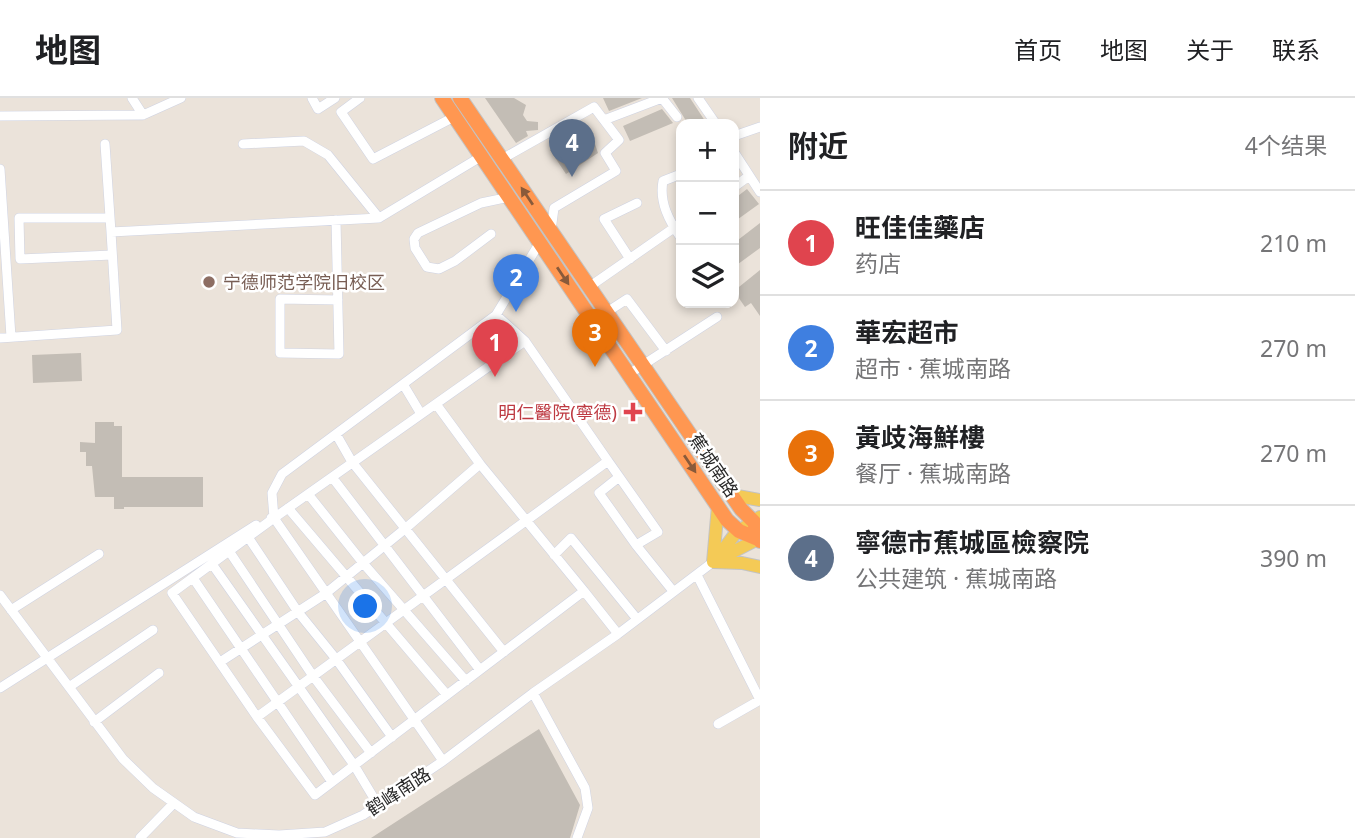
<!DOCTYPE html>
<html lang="zh">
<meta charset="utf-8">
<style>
:root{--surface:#fff;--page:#f6f6f6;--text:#202124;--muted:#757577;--line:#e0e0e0;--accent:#db2777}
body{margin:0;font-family:"Noto Sans","Noto Sans SC",sans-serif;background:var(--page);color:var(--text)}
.controls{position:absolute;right:21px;top:21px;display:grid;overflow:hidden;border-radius:14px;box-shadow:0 4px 10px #0003}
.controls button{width:63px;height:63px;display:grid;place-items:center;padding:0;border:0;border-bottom:2px solid var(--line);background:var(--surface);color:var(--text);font:35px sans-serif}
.you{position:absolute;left:366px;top:509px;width:24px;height:24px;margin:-18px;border:5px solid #fff;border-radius:50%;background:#1a73e8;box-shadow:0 0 0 10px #1a73e833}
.badge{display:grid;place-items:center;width:46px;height:46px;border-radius:50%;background:var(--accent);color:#fff;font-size:23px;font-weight:700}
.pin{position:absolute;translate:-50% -58px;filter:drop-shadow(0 2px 4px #0008)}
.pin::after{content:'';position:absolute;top:37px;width:24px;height:21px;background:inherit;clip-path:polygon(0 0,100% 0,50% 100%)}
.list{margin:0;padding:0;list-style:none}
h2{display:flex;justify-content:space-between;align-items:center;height:91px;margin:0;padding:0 28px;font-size:30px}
h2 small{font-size:23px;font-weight:400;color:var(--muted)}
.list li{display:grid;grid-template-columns:46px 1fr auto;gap:21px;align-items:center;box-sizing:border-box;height:105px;padding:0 28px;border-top:2px solid var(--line)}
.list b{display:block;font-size:26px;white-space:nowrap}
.list p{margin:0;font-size:23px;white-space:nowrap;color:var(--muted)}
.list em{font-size:23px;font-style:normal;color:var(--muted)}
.icon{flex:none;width:38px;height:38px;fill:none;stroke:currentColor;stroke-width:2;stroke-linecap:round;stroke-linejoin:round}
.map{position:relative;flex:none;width:760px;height:740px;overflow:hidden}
header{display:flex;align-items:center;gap:42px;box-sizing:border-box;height:98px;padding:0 35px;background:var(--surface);border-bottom:2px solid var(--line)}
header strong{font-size:33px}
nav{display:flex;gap:38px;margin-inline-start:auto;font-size:24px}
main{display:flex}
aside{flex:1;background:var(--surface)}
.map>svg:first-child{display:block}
.building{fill:#c3bdb5}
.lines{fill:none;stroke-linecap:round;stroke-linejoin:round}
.minor-casing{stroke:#cfd3e2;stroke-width:10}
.major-casing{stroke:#c3c3c3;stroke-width:14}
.highway-casing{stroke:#c3c3c3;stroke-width:16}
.minor{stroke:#fff;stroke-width:9}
.major{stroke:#f4ca56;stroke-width:12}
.highway{stroke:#ff9751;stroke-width:14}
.oneway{fill:#895a3a}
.education-dot{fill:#8d6e63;stroke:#fff;stroke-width:2.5}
.health-dot{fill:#e0444e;stroke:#fff;stroke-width:2.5}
.labels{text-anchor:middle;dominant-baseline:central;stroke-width:5;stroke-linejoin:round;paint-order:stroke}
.education-label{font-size:18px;fill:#785e54;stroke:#fff;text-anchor:start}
.health-label{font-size:18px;fill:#be3a42;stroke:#fff;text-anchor:end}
.street-label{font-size:18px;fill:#282828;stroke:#fff}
</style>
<header>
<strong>地图</strong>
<nav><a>首页</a><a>地图</a><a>关于</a><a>联系</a></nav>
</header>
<main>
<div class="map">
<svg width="760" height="740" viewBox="0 0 760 740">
<rect width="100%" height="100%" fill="#ebe3da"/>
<path class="building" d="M 485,0 L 514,0 L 526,7 L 523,17 L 527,23 L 538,24 L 538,32 L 526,33 L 528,38 L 516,45 Z
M 603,0 L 642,0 L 609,13 Z
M 672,0 L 690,0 L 707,26 L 688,26 Z
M 662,11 L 673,25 L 630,43 L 623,28 Z
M 573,37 L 578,44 L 593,40 L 598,55 L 566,76 L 550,52 Z
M 747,91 L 759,106 L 734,124 L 734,101 Z
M 760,125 L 760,150 L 734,169 L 734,145 Z
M 760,172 L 760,218 L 751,205 L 745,209 L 734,193 Z
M 81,255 L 82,283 L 33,285 L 32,257 Z
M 95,324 L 114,324 L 114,328 L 122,328 L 122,379 L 203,379 L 203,409 L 124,409 L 124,411 L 114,411 L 114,399 L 95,399 L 92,368 L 86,368 L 86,354 L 80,354 L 80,344 L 95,345 Z
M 539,631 L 580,707 L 570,740 L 371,740 Z"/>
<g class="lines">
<defs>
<path id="minor" d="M 132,0 L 143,17 L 181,0
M 312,0 L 318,11 L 335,0
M 360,0 L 341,14 L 373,61 L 454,19
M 698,0 L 716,26
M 0,18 L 143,17
M 604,22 L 662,0 L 677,19
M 734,38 L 760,29
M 105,46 L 111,134
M 243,46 L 304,43 L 328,57 L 379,120
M 734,54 L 760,94
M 502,61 L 594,9 L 619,42 L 605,55 L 616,73 L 554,110 L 551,133
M 0,71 L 11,239
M 681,76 L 663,83 C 659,104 669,123 681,140
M 734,89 L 749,78
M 110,120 L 19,120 L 20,161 L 112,157
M 336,122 L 339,256 L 280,255 L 280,201 L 338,202
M 491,136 L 455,163 L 439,171 L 427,169 L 415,150 L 414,141 L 418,135 L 481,105 L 510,99
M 630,161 L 604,121 L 637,105
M 589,189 L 681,125
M 607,214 L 627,201 L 666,253
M 0,240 L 117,232 L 111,134 L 379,120 L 482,58
M 629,276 L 717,219
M 403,286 L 421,316
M 336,336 L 352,364 L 504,554
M 608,363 L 658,434 L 636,447 L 673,493
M 480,366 L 584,493 L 315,697 L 257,619 L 172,495 L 274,420 L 525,243 L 496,217
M 332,379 L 480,572
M 619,379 L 599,395 L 636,447
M 308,396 L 363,465 L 466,583
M 288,410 L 447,597
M 271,420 L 274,420 L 272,395 L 282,376 L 496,217 L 540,144
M 274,420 L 443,663
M 248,439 L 298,514 L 336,561 L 392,639
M 229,453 L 313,578 L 371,655
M 554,457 L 571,440 L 637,521
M 212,466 L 354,667 L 378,707
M 697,477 L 760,602
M 193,480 L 332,684
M 584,493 L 618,536
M 0,497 L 123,661 L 153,690 L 194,719 L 237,735 L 279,737 L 325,734 L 363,717 L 443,663 L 533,595 L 618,536 L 713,464
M 11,512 L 99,456
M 220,564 L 325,496 L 406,430 L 480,366 L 436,306
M 69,589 L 153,532
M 0,590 L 256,427
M 533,595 L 585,690 L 588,710 L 577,740
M 257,619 L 608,363 L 525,243
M 94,624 L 159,575
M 718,626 L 760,602
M 140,740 L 173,706"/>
<path id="major" d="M 732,397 L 760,402
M 718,408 L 713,464 L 742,465 L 760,469
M 717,462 L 760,440
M 714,464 L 735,436 L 760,419"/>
<path id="highway" d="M 442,0 L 727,422 L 739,433 L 758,441
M 460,0 L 741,411 L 754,424 L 760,443"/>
</defs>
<use href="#minor" class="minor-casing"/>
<use href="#major" class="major-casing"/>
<use href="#highway" class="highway-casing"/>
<use href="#minor" class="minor"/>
<use href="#major" class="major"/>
<use href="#highway" class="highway"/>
</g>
<defs><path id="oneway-solid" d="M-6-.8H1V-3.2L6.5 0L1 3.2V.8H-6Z" transform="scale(1.75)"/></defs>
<g class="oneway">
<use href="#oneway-solid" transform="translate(527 98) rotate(-124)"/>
<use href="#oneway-solid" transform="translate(563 178) rotate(56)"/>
<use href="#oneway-solid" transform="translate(690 366) rotate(56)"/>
</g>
<circle class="education-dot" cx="209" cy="184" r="7"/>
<path class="health-dot" d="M629.5 303.5h7v7h7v7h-7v7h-7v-7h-7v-7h7z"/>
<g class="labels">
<g class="education-label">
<text x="223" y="184">宁德师范学院旧校区</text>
</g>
<g class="health-label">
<text x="617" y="314">明仁醫院(寧德)</text>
</g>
<g class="street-label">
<text transform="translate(714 367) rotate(56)">蕉城南路</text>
<text transform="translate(398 693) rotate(-33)">鹤峰南路</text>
</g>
</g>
</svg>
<div class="controls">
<button>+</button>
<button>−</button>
<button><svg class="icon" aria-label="layers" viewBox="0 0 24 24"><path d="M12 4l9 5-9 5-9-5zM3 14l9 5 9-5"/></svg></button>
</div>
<div class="you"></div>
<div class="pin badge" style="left:495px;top:279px;background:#e0444e">1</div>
<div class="pin badge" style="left:516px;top:214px;background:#3f7fe0">2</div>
<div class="pin badge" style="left:595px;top:269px;background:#e8710a">3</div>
<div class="pin badge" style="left:572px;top:79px;background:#5c6f8a">4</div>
</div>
<aside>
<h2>附近<small>4个结果</small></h2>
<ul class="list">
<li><span class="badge" style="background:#e0444e">1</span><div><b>旺佳佳藥店</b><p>药店</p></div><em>210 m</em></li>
<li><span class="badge" style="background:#3f7fe0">2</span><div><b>華宏超市</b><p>超市 · 蕉城南路</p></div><em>270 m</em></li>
<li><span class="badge" style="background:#e8710a">3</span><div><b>黃歧海鮮樓</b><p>餐厅 · 蕉城南路</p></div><em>270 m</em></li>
<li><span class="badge" style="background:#5c6f8a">4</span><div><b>寧德市蕉城區檢察院</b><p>公共建筑 · 蕉城南路</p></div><em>390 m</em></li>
</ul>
</aside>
</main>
